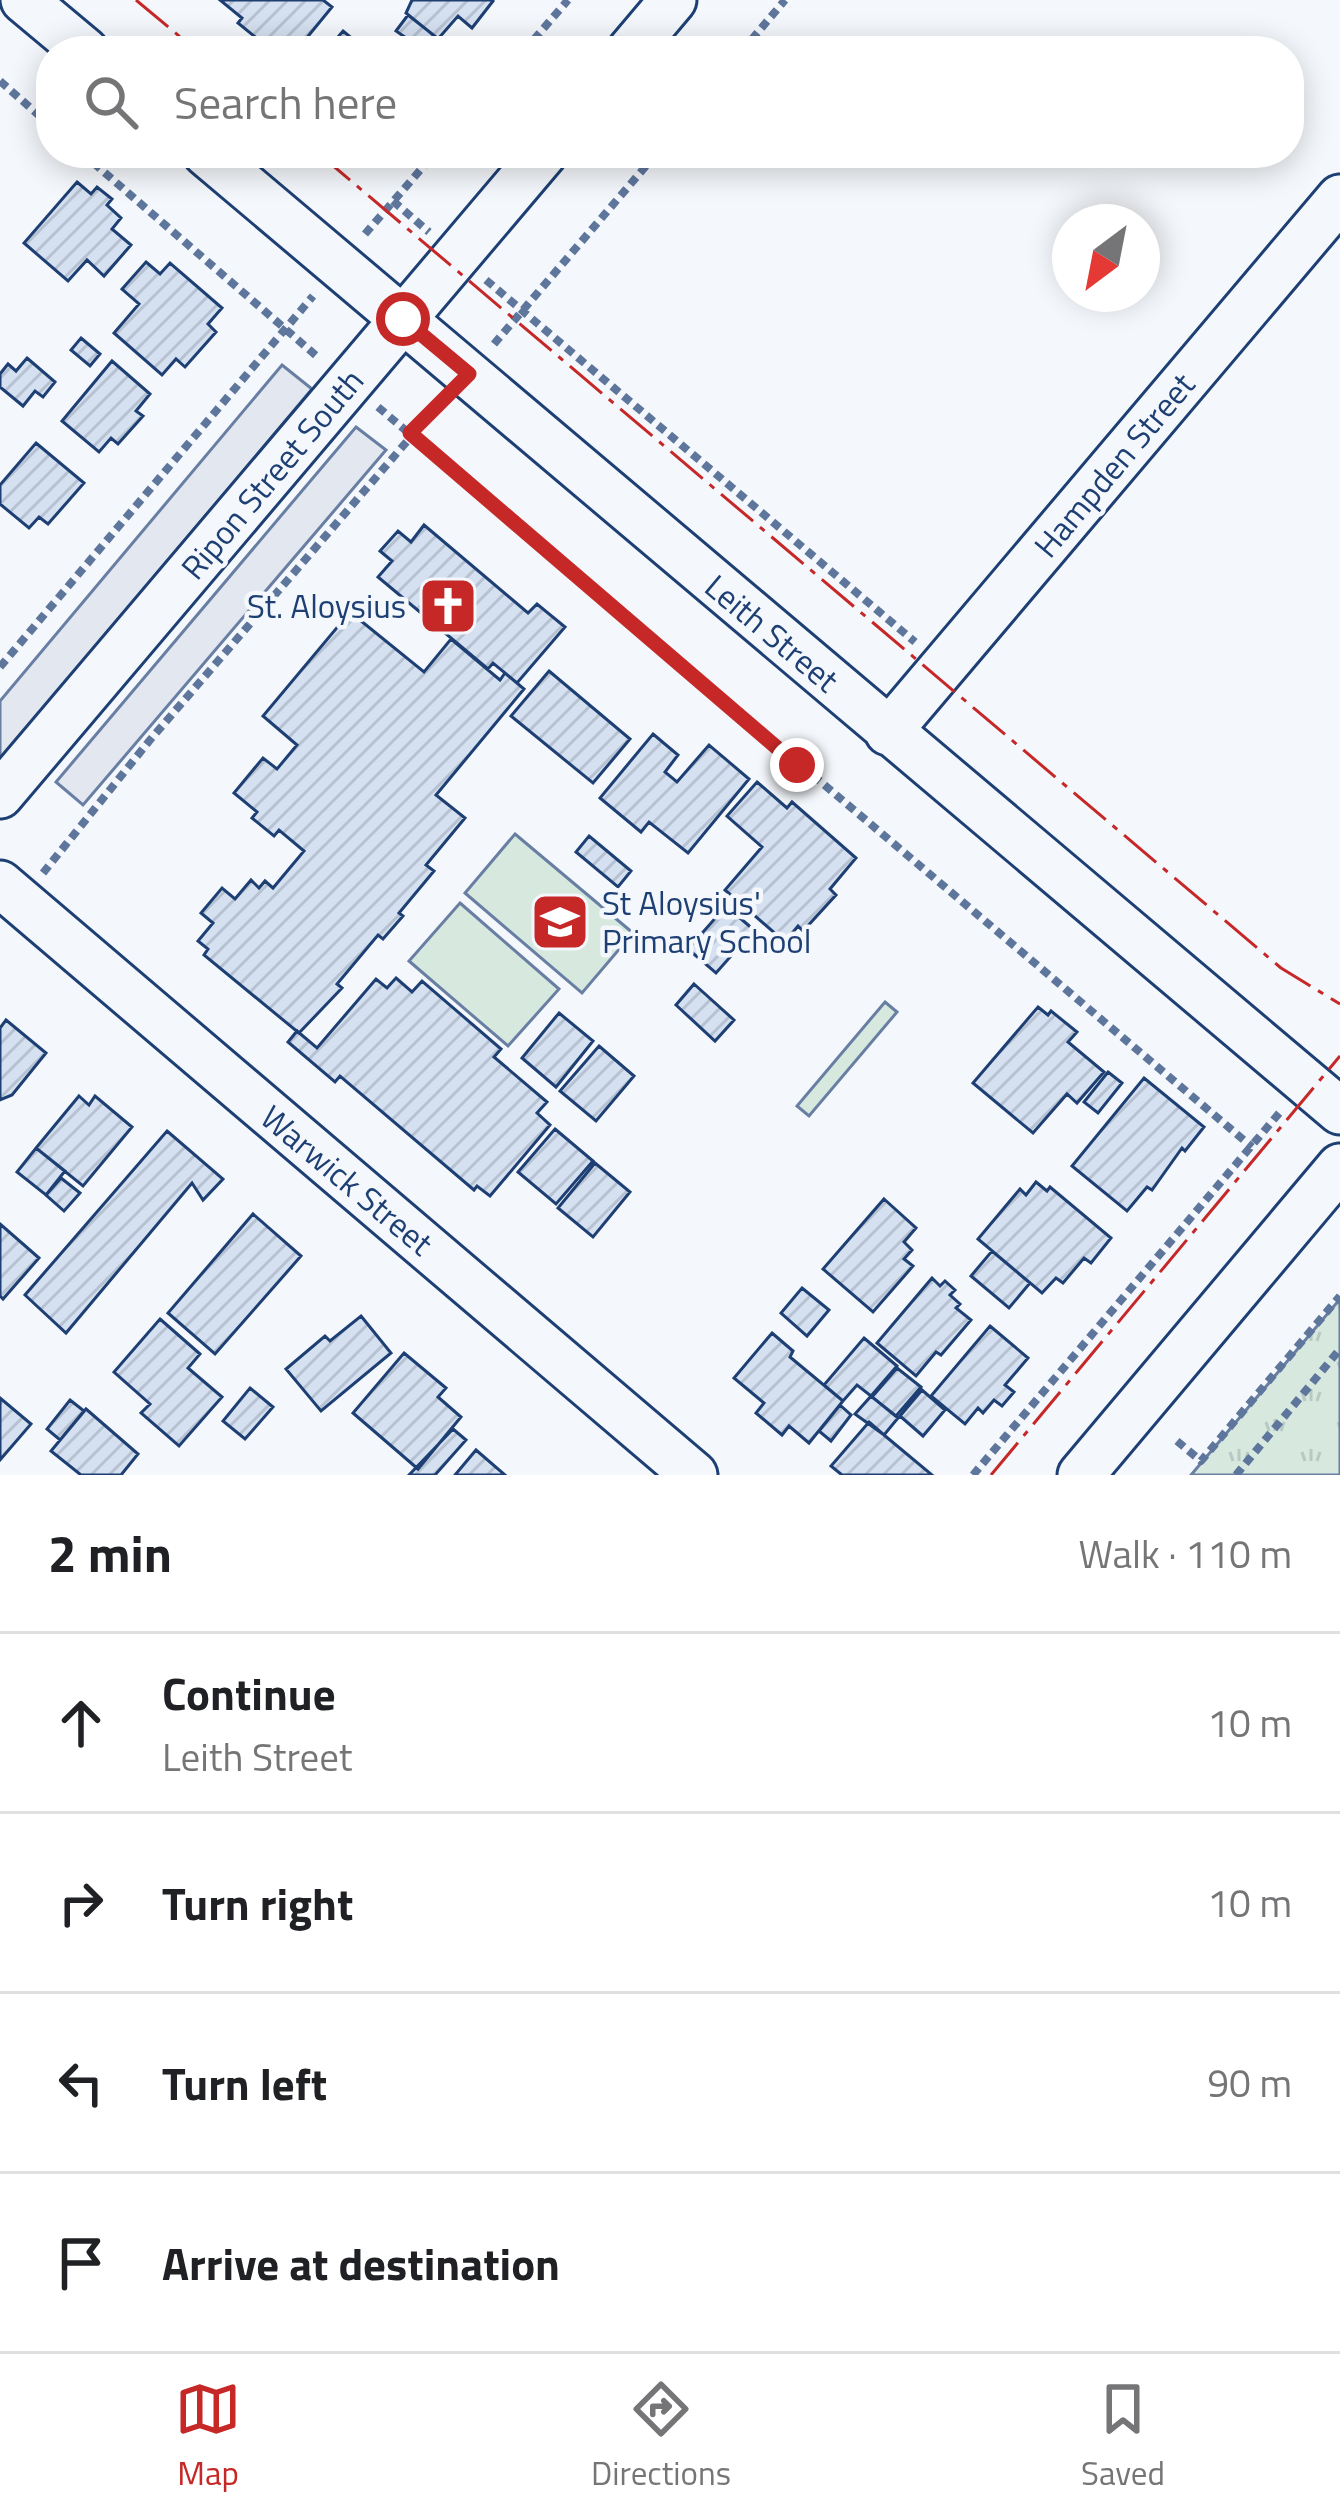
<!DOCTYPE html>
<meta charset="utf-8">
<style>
:root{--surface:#fff;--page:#f2f2f2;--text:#202124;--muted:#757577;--line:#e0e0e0;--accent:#c62828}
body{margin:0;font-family:"Titillium Web",sans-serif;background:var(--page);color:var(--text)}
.compass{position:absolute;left:1052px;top:204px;width:108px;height:108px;border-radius:50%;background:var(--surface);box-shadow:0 6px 30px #0003;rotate:212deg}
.stop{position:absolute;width:36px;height:36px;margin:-27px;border:9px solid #c62828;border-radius:50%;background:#fff}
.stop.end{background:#c62828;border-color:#fff;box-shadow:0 3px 12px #0008}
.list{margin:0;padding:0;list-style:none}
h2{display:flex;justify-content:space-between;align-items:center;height:156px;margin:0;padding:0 48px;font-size:51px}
h2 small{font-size:39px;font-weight:400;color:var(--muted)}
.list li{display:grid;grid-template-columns:78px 1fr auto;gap:36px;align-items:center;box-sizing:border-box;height:180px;padding:0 48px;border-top:3px solid var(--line)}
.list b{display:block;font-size:45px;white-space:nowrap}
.list p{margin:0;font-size:39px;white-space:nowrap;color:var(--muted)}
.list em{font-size:39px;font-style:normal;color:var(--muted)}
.icon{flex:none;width:66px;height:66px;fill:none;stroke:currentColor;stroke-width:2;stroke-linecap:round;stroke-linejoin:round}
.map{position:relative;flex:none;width:1340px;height:1475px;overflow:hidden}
.search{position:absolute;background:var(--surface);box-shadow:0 6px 30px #0003;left:36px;right:36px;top:36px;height:132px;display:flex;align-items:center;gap:30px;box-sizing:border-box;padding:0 42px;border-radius:48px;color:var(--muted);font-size:45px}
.sheet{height:876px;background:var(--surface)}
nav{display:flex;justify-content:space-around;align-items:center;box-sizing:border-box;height:168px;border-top:3px solid var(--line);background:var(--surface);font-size:33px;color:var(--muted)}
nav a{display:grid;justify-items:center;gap:6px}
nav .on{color:var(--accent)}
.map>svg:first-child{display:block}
.grass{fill:#d7e8df;stroke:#687fa3;stroke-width:3}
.park{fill:url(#park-tufts);stroke:#687fa3;stroke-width:3}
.parking{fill:#e3e8f0;stroke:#687fa3;stroke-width:3}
.building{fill:url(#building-hatch);stroke:#1d3f73;stroke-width:3}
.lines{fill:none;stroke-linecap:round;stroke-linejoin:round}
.minor-casing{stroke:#1d3f73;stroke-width:51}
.path{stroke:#5e769c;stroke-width:8;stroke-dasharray:9 6;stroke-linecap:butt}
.minor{stroke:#f4f7fb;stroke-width:45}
.power{stroke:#c62828;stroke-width:3;stroke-dasharray:42 9 6 9;stroke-linecap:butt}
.route{stroke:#c62828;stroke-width:15}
.labels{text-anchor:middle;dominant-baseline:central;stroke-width:9;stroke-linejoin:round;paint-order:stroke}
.street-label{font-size:33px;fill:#1d3f73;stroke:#f4f7fb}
.poi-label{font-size:33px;fill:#1d3f73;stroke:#f4f7fb;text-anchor:end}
</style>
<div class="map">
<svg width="1340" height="1475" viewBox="0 0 1340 1475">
<defs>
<pattern id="park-tufts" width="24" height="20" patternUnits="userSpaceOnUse" patternTransform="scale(3)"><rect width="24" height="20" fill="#d7e8df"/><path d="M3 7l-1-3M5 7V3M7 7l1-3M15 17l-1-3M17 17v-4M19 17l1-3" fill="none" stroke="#b8c8c3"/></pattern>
<pattern id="building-hatch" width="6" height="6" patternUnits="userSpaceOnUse" patternTransform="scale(3)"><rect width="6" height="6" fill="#d5e0f0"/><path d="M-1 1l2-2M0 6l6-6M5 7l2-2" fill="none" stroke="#b6c1d1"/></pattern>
</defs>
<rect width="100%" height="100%" fill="#f4f7fb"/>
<path class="grass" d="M 515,834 L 633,933 L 582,993 L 465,893 Z
M 460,903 L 559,989 L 508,1046 L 409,961 Z
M 885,1002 L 897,1012 L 809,1116 L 797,1106 Z"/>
<path class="park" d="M 1340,1299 L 1340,1475 L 1191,1475 Z"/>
<path class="parking" d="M 282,365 L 312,389 L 0,760 L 0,701 Z
M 356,427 L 386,450 L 83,805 L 56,782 Z"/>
<path class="building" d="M 220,0 L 323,0 L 332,7 L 296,51 L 264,51 L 256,45 L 259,40 L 238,23 L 242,18 Z
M 412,0 L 492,0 L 493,1 L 472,28 L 458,16 L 438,39 L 406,13 Z
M 408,15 L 436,37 L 425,51 L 396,31 Z
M 343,31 L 367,51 L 326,51 Z
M 77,182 L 91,194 L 97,187 L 112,199 L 107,205 L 121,218 L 112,229 L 131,245 L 104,276 L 87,260 L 68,281 L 24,243 Z
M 146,262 L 160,274 L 170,263 L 222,308 L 208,324 L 216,332 L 185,367 L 176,359 L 162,375 L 114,333 L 139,304 L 122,289 Z
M 81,338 L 100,354 L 90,366 L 71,350 Z
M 27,358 L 55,382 L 43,397 L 35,391 L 23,406 L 0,387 L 0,374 L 8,364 L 16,371 Z
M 112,361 L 150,394 L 136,411 L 143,416 L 118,444 L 111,438 L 99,452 L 62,421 Z
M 36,443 L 84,483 L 48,524 L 39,517 L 29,528 L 0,504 L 0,485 Z
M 424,525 L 528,613 L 537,604 L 565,627 L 517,683 L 493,663 L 488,669 L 378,577 L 392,561 L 380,551 L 398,531 L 411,542 Z
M 350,612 L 424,672 L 451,639 L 500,680 L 505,673 L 524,689 L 436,795 L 465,818 L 426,865 L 434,871 L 399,913 L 403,916 L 383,939 L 378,935 L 337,984 L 342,988 L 299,1033 L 204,955 L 208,949 L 198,941 L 213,923 L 201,913 L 222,888 L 235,899 L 251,880 L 259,888 L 265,881 L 273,888 L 304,851 L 279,830 L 274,836 L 252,818 L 257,812 L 234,793 L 263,758 L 277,769 L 297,745 L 263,716 Z
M 549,671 L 630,739 L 593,783 L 511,716 Z
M 653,734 L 678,755 L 665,772 L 677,782 L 709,745 L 749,779 L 688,853 L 649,822 L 641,832 L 600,798 Z
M 757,782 L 787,808 L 792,802 L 856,858 L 830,889 L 836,895 L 803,931 L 798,926 L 785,942 L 725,890 L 762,847 L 727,816 Z
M 589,836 L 631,871 L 618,887 L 576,852 Z
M 726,906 L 754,930 L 716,973 L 688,949 Z
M 396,978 L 412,992 L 422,981 L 501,1049 L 494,1057 L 547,1102 L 537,1113 L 550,1125 L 490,1196 L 477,1186 L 474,1190 L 340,1076 L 335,1082 L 288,1042 L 297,1031 L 317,1048 L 376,979 L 387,988 Z
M 694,984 L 734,1020 L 715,1041 L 676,1005 Z
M 1038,1007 L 1048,1015 L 1051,1011 L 1077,1032 L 1068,1042 L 1104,1072 L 1077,1103 L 1067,1094 L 1033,1133 L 973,1083 Z
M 559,1013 L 593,1041 L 556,1087 L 522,1058 Z
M 6,1020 L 46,1053 L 12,1095 L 0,1100 L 0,1028 Z
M 599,1046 L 634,1076 L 596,1121 L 560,1091 Z
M 1108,1072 L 1122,1083 L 1098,1113 L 1084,1102 Z
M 1144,1078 L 1204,1127 L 1185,1151 L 1182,1148 L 1152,1190 L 1147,1187 L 1127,1211 L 1072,1166 Z
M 79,1096 L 89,1105 L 95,1096 L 132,1127 L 83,1186 L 36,1148 Z
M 555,1129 L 593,1161 L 556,1204 L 518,1172 Z
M 167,1131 L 223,1179 L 203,1200 L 192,1183 L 66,1333 L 25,1295 Z
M 36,1148 L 65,1171 L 46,1195 L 17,1172 Z
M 595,1163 L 630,1192 L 593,1237 L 558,1208 Z
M 61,1178 L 80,1193 L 64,1211 L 46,1195 Z
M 1036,1182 L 1047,1191 L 1050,1187 L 1111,1238 L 1091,1263 L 1084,1258 L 1063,1283 L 1056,1278 L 1042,1293 L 978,1239 L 1020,1189 L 1026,1195 Z
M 884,1199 L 916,1228 L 904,1242 L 912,1250 L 904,1259 L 913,1266 L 873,1312 L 823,1269 Z
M 253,1214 L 301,1256 L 215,1354 L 168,1313 Z
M 0,1224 L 39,1258 L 3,1299 L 0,1296 Z
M 992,1251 L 1030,1283 L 1009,1308 L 971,1276 Z
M 932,1278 L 940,1286 L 945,1281 L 955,1290 L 950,1295 L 960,1304 L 956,1308 L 971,1320 L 941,1355 L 936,1352 L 916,1376 L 877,1343 Z
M 802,1288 L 829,1310 L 807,1336 L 781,1313 Z
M 361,1316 L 391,1353 L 321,1411 L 286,1369 L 325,1336 L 330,1341 Z
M 160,1319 L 200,1354 L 188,1368 L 222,1397 L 179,1446 L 141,1413 L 150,1404 L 114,1372 Z
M 990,1326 L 1028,1358 L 1005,1385 L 1014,1392 L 1002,1406 L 994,1400 L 983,1413 L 978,1408 L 965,1424 L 931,1396 Z
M 772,1333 L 793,1351 L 790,1357 L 843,1401 L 809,1443 L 789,1426 L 782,1435 L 756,1413 L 764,1403 L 734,1378 Z
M 864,1338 L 897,1366 L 871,1396 L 857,1385 L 843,1401 L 824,1385 Z
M 404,1353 L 446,1388 L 438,1397 L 461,1417 L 418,1469 L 353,1413 Z
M 897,1368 L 921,1387 L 896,1416 L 872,1397 Z
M 250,1388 L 273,1407 L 245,1439 L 223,1421 Z
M 922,1390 L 945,1410 L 923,1436 L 900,1416 Z
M 871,1396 L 898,1418 L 884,1435 L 855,1414 Z
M 0,1398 L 31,1424 L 0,1460 Z
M 70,1400 L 84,1411 L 60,1440 L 47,1429 Z
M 840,1405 L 851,1415 L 831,1441 L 819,1431 Z
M 86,1409 L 138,1454 L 121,1475 L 81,1475 L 51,1451 Z
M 869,1422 L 884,1435 L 932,1475 L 842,1475 L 831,1466 Z
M 453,1429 L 466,1440 L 435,1475 L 409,1475 Z
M 476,1450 L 505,1475 L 455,1475 Z"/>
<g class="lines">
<defs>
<path id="minor" d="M 24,0 L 85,51
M 630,51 L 673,0
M 206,153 L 1340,1111
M 888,732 L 1340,198
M 0,795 L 544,153
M 0,884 L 694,1475
M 1081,1475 L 1340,1167"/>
</defs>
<use href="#minor" class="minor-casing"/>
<path class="path" d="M 524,51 L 568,0
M 742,51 L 785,0
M 0,81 L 51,126
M 82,153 L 320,359
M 393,201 L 429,232
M 365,234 L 435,153
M 486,280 L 915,642
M 494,344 L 657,153
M 378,407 L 1252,1147
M 0,667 L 313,296
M 43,873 L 150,740 L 440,403
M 1177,1441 L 1201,1461 L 1340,1296
M 973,1475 L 1281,1111
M 1236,1475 L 1340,1349"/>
<use href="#minor" class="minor"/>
<path class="power" d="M 136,0 L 197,51
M 318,153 L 1281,968 L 1340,1004
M 991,1475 L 1340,1056"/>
</g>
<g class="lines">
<path class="route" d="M 403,319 L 469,374 L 410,433 L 797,765"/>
</g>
<defs>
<symbol id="church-square" viewBox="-11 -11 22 22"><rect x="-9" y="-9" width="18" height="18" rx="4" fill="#c62828" stroke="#f4f7fb"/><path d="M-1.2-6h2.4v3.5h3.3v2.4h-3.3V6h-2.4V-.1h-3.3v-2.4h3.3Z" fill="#fff"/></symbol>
<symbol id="school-square" viewBox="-11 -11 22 22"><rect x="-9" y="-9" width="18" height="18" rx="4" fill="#c62828" stroke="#f4f7fb"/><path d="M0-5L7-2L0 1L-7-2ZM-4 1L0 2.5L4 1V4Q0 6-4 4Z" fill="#fff"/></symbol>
</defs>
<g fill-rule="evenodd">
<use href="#church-square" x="415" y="573" width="66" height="66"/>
<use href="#school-square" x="527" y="889" width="66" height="66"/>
</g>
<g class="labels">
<g class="street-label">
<text transform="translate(1114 465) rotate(-50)">Hampden Street</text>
<text transform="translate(272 474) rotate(-50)">Ripon Street South</text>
<text transform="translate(772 633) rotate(40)">Leith Street</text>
<text transform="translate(347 1180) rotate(40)">Warwick Street</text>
</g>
<g class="poi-label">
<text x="406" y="606">St. Aloysius</text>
<text x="602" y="903" text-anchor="start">St Aloysius'<tspan x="602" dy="38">Primary School</tspan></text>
</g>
</g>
</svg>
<svg class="compass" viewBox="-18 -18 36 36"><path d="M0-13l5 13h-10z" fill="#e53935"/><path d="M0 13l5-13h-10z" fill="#757577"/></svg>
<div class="stop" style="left:403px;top:319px"></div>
<div class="stop end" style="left:797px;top:765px"></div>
<div class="search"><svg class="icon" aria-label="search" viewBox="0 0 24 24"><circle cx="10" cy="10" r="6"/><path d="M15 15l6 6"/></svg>Search here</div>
</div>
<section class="sheet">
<h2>2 min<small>Walk · 110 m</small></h2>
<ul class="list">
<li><svg class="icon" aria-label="ahead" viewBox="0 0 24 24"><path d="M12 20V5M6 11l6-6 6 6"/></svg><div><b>Continue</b><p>Leith Street</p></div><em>10 m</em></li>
<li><svg class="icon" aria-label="right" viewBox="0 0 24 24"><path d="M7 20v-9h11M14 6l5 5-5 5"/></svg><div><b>Turn right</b></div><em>10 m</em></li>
<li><svg class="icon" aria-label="left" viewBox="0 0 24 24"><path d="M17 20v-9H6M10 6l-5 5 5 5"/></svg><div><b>Turn left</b></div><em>90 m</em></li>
<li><svg class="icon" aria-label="arrive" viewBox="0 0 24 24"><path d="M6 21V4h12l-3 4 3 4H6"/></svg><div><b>Arrive at destination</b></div></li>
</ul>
</section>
<nav>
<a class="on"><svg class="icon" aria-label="map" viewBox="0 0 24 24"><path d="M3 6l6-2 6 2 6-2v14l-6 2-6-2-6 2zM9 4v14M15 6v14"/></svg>Map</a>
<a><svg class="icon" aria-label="directions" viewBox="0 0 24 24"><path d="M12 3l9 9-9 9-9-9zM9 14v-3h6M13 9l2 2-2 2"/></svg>Directions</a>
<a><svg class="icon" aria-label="saved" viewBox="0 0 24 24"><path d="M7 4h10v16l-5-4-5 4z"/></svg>Saved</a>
</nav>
